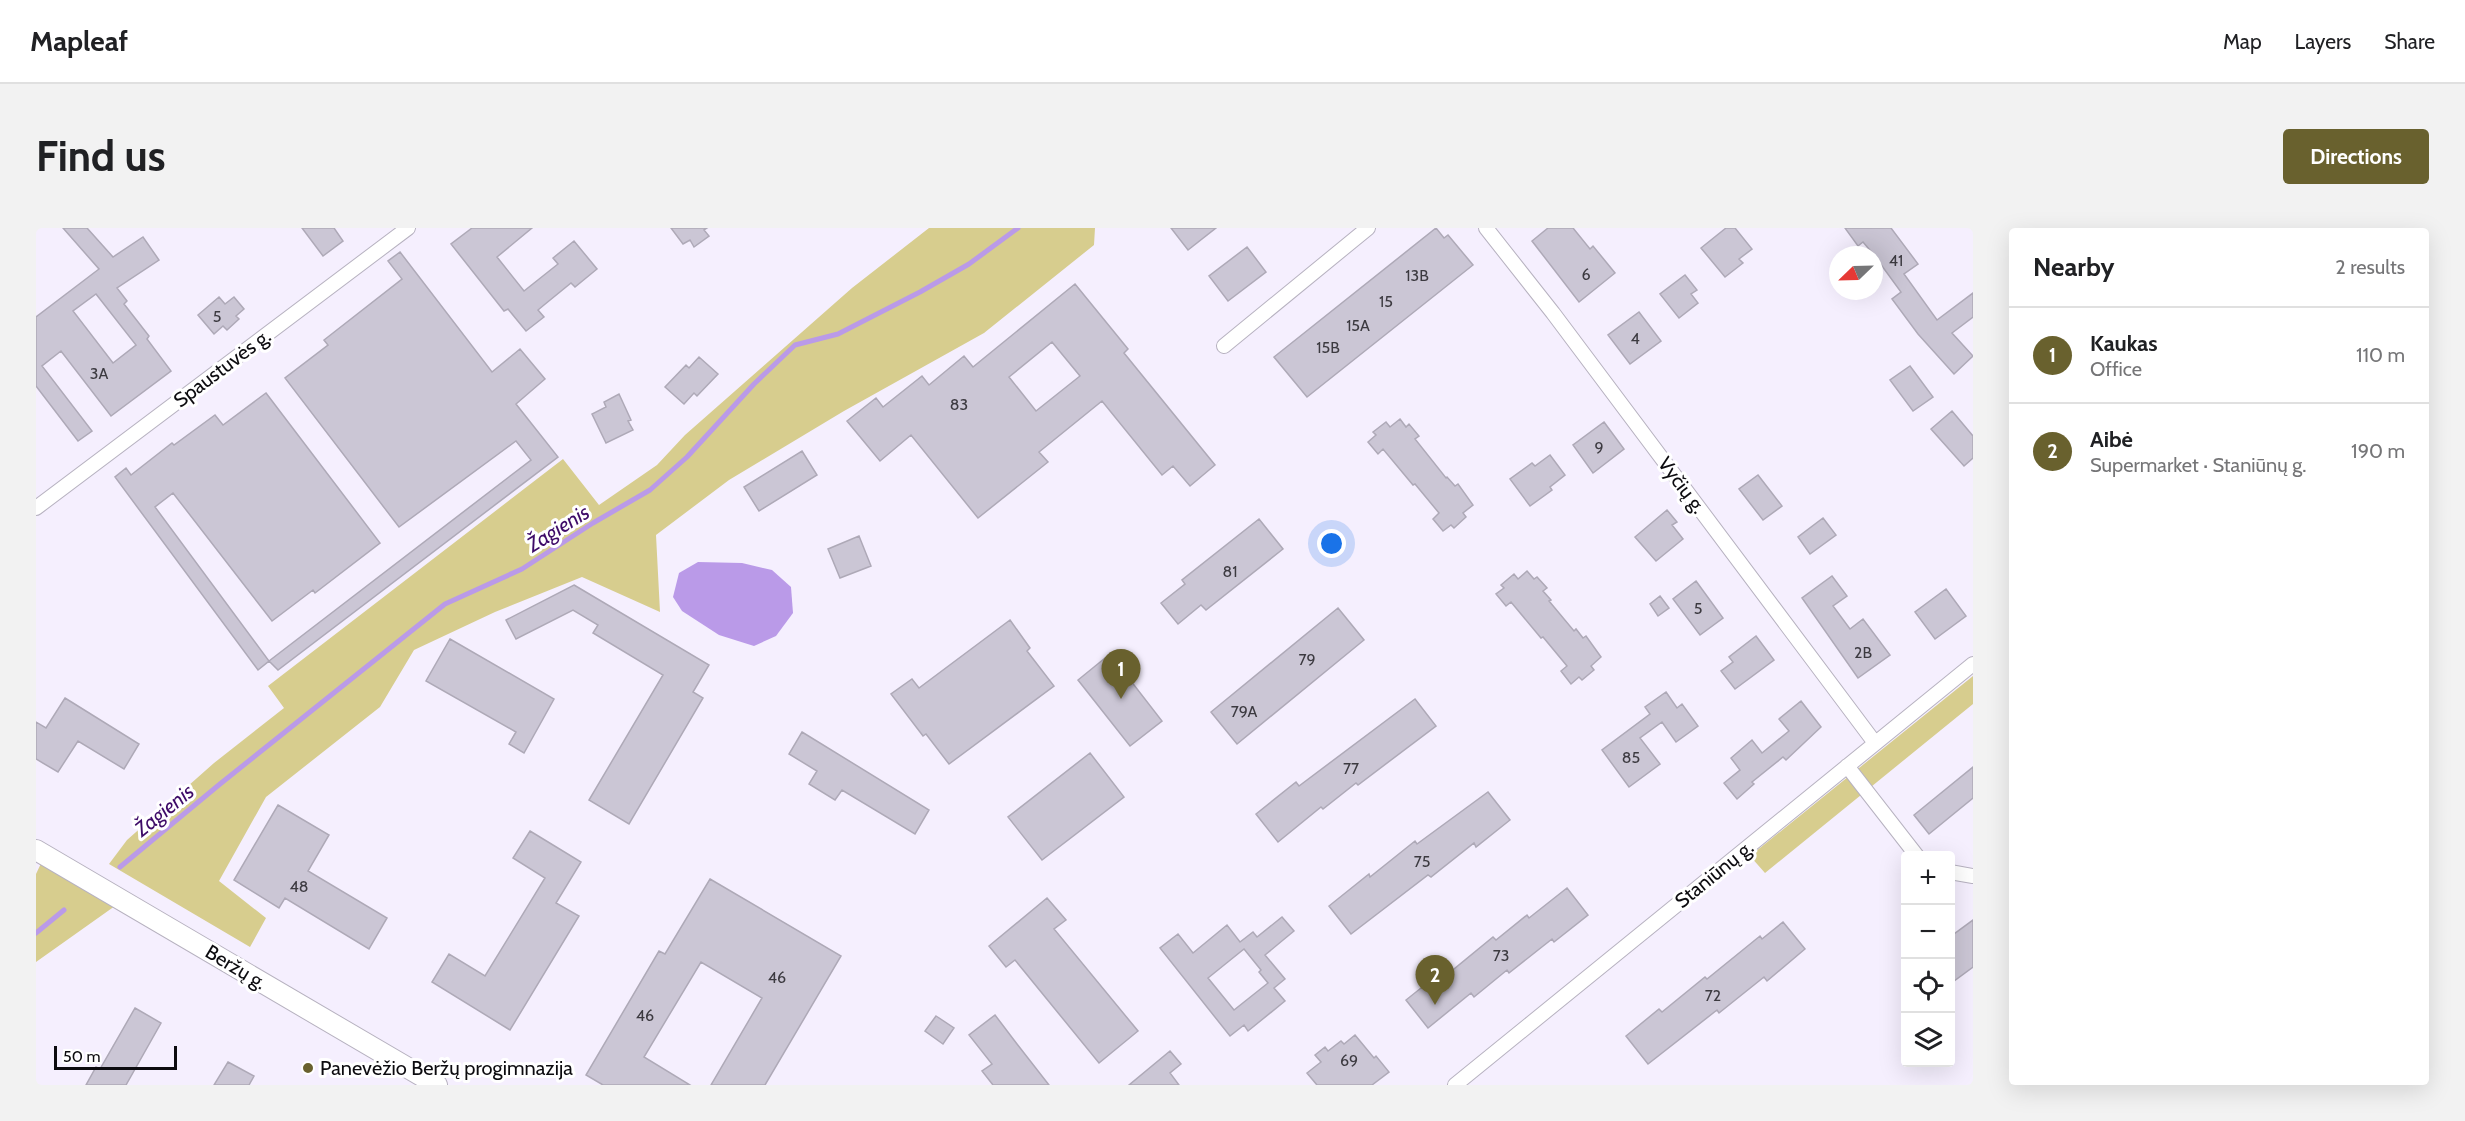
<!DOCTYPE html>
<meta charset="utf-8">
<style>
:root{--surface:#fff;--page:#f2f2f2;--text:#202124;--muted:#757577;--line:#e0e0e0;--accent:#69612e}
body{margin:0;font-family:Cabin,sans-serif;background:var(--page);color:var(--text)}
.controls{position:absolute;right:18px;bottom:18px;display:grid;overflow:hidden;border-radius:6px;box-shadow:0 6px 24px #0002}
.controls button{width:54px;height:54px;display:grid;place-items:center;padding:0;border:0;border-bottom:2px solid var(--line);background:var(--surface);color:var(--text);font:30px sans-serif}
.compass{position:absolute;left:1793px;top:18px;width:54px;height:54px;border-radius:50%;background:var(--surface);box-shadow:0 6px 24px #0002;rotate:247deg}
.scale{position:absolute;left:18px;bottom:15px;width:123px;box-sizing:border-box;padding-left:6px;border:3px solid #0c0b0f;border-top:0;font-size:16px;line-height:21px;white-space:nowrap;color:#0c0b0f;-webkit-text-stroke:4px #fff;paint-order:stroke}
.you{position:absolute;left:1296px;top:316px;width:21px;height:21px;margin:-15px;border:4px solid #fff;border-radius:50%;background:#1a73e8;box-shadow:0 0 0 9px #1a73e833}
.badge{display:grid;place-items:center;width:39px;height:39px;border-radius:50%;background:var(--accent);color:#fff;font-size:20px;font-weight:700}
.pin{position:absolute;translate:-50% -50px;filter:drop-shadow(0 2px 3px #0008)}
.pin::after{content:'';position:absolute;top:32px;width:21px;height:18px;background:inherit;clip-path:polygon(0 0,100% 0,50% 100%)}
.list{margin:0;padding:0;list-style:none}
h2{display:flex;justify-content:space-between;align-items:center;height:78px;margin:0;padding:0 24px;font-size:26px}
h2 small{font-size:20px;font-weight:400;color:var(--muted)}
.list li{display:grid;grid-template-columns:39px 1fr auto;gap:18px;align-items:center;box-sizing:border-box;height:96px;padding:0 24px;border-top:2px solid var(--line)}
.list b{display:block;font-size:22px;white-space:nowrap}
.list p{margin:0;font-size:20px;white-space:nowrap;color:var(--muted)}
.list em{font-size:20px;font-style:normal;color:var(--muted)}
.icon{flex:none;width:33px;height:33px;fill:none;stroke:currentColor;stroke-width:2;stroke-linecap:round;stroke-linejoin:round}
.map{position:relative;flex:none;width:1937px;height:857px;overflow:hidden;border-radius:6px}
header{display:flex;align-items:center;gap:36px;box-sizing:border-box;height:84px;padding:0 30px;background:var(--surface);border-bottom:2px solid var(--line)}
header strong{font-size:28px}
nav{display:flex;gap:33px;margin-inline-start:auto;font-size:21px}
.intro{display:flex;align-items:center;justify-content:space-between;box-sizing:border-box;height:144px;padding:0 36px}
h1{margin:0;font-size:42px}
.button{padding:15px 27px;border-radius:6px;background:var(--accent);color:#fff;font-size:21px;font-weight:700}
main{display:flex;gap:36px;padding:0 36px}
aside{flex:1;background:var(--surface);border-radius:6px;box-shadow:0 6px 24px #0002}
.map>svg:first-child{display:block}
.green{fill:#d7cd8e}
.water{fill:#ba9ae8}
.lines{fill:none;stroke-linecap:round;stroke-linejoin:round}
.stream{stroke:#ba9ae8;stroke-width:5}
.building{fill:#cbc6d5;stroke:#aea9b7;stroke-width:1.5;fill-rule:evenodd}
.minor-casing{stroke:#b7b2c0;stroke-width:16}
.secondary-casing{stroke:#b7b2c0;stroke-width:22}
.minor{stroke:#fff;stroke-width:14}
.secondary{stroke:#fff;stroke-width:20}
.poi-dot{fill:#69612e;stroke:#fff;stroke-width:2}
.labels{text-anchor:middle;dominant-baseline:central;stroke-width:6;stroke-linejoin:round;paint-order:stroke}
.number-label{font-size:16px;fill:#3c3a40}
.street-label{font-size:20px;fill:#0c0b0f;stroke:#fff}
.poi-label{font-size:20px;fill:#0c0b0f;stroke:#fff;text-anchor:start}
.water-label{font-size:21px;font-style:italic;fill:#3e0b68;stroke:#fff}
</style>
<header>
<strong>Mapleaf</strong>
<nav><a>Map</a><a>Layers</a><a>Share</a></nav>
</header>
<div class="intro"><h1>Find us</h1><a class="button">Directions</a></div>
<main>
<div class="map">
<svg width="1937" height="857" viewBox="0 0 1937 857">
<rect width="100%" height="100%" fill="#f5effe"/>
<path class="green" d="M 893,0 L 1059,0 L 1058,17 L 948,105 L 808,183 L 693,252 L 620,307 L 624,384 L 546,349 L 459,384 L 378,422 L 344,479 L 230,569 L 183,653 L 230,690 L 214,719 L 73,636 L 91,612 L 178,535 L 248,480 L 232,458 L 527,231 L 563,277 L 621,237 L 649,207 L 816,60 Z
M 1937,448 L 1937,476 L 1729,645 L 1714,628 Z
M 9,627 L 86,673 L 0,734 L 0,646 Z"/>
<path class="water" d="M 662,334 L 706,335 L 736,342 L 755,359 L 757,385 L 740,408 L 718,418 L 683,407 L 646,383 L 637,369 L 643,345 Z"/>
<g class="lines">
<path class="stream" d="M 84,639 L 184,556 L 409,376 L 486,341 L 557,295 L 614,262 L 651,229 L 718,156 L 759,117 L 802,106 L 884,64 L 933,36 L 982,0
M 0,705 L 28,682"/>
</g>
<path class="building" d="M 27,0 L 51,0 L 77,29 L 107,9 L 123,32 L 81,60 L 91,73 L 88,76 L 113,108 L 111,111 L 135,143 L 75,188 L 25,123 L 6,138 L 56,203 L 42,213 L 0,158 L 0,89 L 63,41 ZM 60,66 L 100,117 L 77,135 L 37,83 Z
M 266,0 L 298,0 L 307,13 L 287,28 Z
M 436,0 L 496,0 L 461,29 L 488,63 L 522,36 L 517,30 L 538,13 L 561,41 L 539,59 L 535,55 L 508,77 L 502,82 L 508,89 L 490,103 L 472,81 L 468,83 L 415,16 Z
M 635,0 L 671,0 L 668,2 L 673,8 L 658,19 L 654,12 L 647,16 Z
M 1135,0 L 1180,0 L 1152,22 Z
M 1400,0 L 1408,10 L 1412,7 L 1437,37 L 1271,169 L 1238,129 Z
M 1512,0 L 1537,0 L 1554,21 L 1557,18 L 1579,45 L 1543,74 L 1496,13 Z
M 1690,0 L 1699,0 L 1716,21 L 1703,31 L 1707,35 L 1689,49 L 1665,20 Z
M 1809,0 L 1855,0 L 1882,36 L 1868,46 L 1901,92 L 1937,65 L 1937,89 L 1916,105 L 1937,128 L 1918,146 L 1882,106 L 1856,71 L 1865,64 L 1838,27 L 1827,14 L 1822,18 Z
M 1211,19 L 1230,44 L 1192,73 L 1173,48 Z
M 364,24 L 456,144 L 484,121 L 509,151 L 480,176 L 522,229 L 242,442 L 233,433 L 495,232 L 480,213 L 363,299 L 249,150 L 292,117 L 288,112 L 366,51 L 352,33 Z
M 1649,47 L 1661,62 L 1655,66 L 1662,75 L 1643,90 L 1624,66 Z
M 1039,56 L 1092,121 L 1088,125 L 1179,237 L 1154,258 L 1137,238 L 1126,247 L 1066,173 L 1003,224 L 1012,234 L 942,290 L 875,207 L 844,233 L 811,193 L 840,170 L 847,179 L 886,148 L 893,157 L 928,128 L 937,139 ZM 1016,114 L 1044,148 L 1000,183 L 973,149 Z
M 183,69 L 189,76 L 198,69 L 208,81 L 200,88 L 203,91 L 191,102 L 187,98 L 178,106 L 162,87 Z
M 1603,84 L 1625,113 L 1594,136 L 1572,107 Z
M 663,129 L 682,146 L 661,168 L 658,165 L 648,176 L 629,159 L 650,137 L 653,140 Z
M 1874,138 L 1897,169 L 1877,183 L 1854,152 Z
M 230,165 L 344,315 L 279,365 L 277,362 L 236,393 L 137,265 L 119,279 L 233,433 L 222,442 L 79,249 L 90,240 L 95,247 L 136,215 L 138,217 L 179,187 L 187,197 Z
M 583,166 L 595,192 L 592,193 L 597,202 L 570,215 L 556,186 L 570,179 L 568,174 Z
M 1916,183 L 1937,208 L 1937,230 L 1928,238 L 1895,201 Z
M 1364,191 L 1370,199 L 1373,196 L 1383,208 L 1379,211 L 1410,250 L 1411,249 L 1419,258 L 1422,256 L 1437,277 L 1427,285 L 1430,289 L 1418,300 L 1415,297 L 1407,303 L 1397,291 L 1403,285 L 1379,256 L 1377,257 L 1347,221 L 1342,226 L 1332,214 L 1340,207 L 1337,204 L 1350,194 L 1354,199 Z
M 1568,194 L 1588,221 L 1557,245 L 1537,217 Z
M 766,223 L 781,247 L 723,283 L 708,259 Z
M 1514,227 L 1529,247 L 1514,259 L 1516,262 L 1494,278 L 1474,251 L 1496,235 L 1499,238 Z
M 1722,247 L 1746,278 L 1727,292 L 1703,261 Z
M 1631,282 L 1641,294 L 1636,297 L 1647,311 L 1620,333 L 1599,309 Z
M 1787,290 L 1800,307 L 1774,326 L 1762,309 Z
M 1223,291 L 1247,321 L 1170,382 L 1165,377 L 1142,396 L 1125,375 L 1149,356 L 1146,352 Z
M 823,308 L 835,338 L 804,350 L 792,321 Z
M 1491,343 L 1498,351 L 1501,349 L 1511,360 L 1507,363 L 1515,372 L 1513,373 L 1538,403 L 1540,401 L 1547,410 L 1550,408 L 1565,429 L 1555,438 L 1558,442 L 1546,452 L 1543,449 L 1535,456 L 1525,443 L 1531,438 L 1507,409 L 1505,410 L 1475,374 L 1470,378 L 1460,366 L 1468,360 L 1465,357 L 1478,346 L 1482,351 Z
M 1796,348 L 1811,368 L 1797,378 L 1814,401 L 1827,391 L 1854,427 L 1822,450 L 1766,370 Z
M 1660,353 L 1687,390 L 1664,407 L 1637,371 Z
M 538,357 L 673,437 L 657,464 L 667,470 L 593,596 L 553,572 L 627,447 L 557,405 L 562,397 L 537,382 L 480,411 L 470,392 Z
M 1910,361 L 1930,388 L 1899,411 L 1879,384 Z
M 1624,368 L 1633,380 L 1622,388 L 1614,376 Z
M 1302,380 L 1328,412 L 1201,516 L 1175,484 Z
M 974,392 L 994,420 L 991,423 L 1018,458 L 913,536 L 890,506 L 887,508 L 855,466 L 876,451 L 883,460 Z
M 1720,408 L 1738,432 L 1699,461 L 1685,443 L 1697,434 L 1693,429 Z
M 414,411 L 518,471 L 488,525 L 473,516 L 480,504 L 390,453 Z
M 1074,426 L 1126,493 L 1094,518 L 1042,452 Z
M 1630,464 L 1641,480 L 1646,476 L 1662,498 L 1640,514 L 1626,494 L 1604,510 L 1624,536 L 1593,559 L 1566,522 L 1614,486 L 1609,479 Z
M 29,470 L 103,516 L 88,541 L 42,513 L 22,544 L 0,531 L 0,494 L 10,500 Z
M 1379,471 L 1400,498 L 1322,557 L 1320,555 L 1287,581 L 1285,579 L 1242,614 L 1220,586 L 1260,554 L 1263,558 Z
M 1765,473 L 1785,499 L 1750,532 L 1747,529 L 1716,554 L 1718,556 L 1701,571 L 1688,555 L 1704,542 L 1695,530 L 1716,512 L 1726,525 L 1753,503 L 1743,491 Z
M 766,504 L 893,582 L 879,606 L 806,562 L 799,572 L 773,556 L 781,543 L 753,526 Z
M 1054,525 L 1088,569 L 1006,632 L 972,589 Z
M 1937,539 L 1937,570 L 1893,606 L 1878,587 Z
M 1452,564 L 1474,592 L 1440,619 L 1438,615 L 1395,649 L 1392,647 L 1315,706 L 1293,678 L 1333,646 L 1334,649 L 1379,613 L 1381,616 Z
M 242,577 L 293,607 L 272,643 L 351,690 L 333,721 L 249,670 L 243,680 L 198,652 Z
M 494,603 L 545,634 L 520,675 L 543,688 L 474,802 L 396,754 L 413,726 L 449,748 L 509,650 L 477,630 Z
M 674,651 L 805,728 L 729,857 L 675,857 L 726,770 L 665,734 L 608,829 L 654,857 L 567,857 L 550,847 L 623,723 L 629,726 Z
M 1531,660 L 1552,687 L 1518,714 L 1516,711 L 1473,745 L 1471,742 L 1438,769 L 1435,765 L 1392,800 L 1370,772 L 1410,740 L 1413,745 L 1457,709 L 1460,712 L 1491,687 L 1493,690 Z
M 1011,670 L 1030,692 L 1018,701 L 1102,803 L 1063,835 L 979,732 L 970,739 L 953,718 Z
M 1246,689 L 1258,703 L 1229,727 L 1249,751 L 1238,760 L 1249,773 L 1212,803 L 1208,797 L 1194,808 L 1124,720 L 1142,706 L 1157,725 L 1191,697 L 1204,714 L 1217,704 L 1221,709 ZM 1208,721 L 1225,742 L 1223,744 L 1232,755 L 1198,782 L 1172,750 Z
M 1937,692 L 1937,739 L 1914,756 L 1914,709 Z
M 1747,694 L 1769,721 L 1731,753 L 1728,749 L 1683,785 L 1681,782 L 1612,836 L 1590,808 L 1623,781 L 1626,784 L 1669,749 L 1671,751 L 1724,708 L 1726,711 Z
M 99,780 L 125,795 L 90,857 L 50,857 L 60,839 L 64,841 Z
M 959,787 L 981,816 L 1013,857 L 957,857 L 946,843 L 956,836 L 933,807 Z
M 900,788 L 918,800 L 907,816 L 889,803 Z
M 1319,807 L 1338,830 L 1340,828 L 1353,844 L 1336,857 L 1281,857 L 1271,845 L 1285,834 L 1279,827 L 1289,819 L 1292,823 L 1305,813 L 1308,816 Z
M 1134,823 L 1145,836 L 1134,845 L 1143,857 L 1093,857 Z
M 192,834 L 218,848 L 213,857 L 178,857 Z"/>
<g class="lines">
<defs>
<path id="minor" d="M 1450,0 L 1517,85 L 1839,515
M 1188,118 L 1332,0
M 0,280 L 372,0
M 1811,538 L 1881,628
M 1914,644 L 1937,648
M 1419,857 L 1937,436"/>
<path id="secondary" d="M 0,622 L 401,857"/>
</defs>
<use href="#minor" class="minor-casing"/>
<use href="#secondary" class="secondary-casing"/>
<use href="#minor" class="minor"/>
<use href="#secondary" class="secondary"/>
</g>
<circle class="poi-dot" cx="272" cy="840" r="6"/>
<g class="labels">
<g class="number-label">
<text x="1860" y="32">41</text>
<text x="1550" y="46">6</text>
<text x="1381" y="47">13B</text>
<text x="1350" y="73">15</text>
<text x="181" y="88">5</text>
<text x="1322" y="97">15A</text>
<text x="1599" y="110">4</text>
<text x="1292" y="119">15B</text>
<text x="63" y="145">3A</text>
<text x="923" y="176">83</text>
<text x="1563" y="219">9</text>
<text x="1194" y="343">81</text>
<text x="1662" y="380">5</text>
<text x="1827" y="424">2B</text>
<text x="1271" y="431">79</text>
<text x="1208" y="483">79A</text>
<text x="1595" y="529">85</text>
<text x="1315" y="540">77</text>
<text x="1386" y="633">75</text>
<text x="263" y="658">48</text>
<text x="1465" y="727">73</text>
<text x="741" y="749">46</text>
<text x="1677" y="767">72</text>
<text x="609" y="787">46</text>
<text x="1313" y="832">69</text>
</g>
<g class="street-label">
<text transform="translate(186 140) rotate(-37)">Spaustuvės g.</text>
<text transform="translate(1646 257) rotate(53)">Vyčių g.</text>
<text transform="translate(1678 646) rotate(-39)">Staniūnų g.</text>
<text transform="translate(200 739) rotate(31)">Beržų g.</text>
</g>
<g class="poi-label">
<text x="284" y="840">Panevėžio Beržų progimnazija</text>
</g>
<g class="water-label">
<text transform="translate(522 300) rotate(-32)">Žagienis</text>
<text transform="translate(128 582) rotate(-39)">Žagienis</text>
</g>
</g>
</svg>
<div class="controls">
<button>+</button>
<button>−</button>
<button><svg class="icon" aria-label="locate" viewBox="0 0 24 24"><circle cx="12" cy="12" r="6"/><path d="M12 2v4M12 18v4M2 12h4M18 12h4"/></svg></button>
<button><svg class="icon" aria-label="layers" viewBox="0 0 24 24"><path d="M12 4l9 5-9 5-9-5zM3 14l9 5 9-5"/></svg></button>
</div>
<svg class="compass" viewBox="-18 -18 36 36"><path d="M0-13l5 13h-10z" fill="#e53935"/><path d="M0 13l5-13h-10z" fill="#757577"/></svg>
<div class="scale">50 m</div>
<div class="you"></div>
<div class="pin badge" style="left:1085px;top:471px">1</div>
<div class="pin badge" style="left:1399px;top:777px">2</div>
</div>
<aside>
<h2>Nearby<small>2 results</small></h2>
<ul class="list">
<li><span class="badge">1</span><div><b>Kaukas</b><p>Office</p></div><em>110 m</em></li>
<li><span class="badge">2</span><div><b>Aibė</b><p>Supermarket · Staniūnų g.</p></div><em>190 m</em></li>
</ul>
</aside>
</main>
